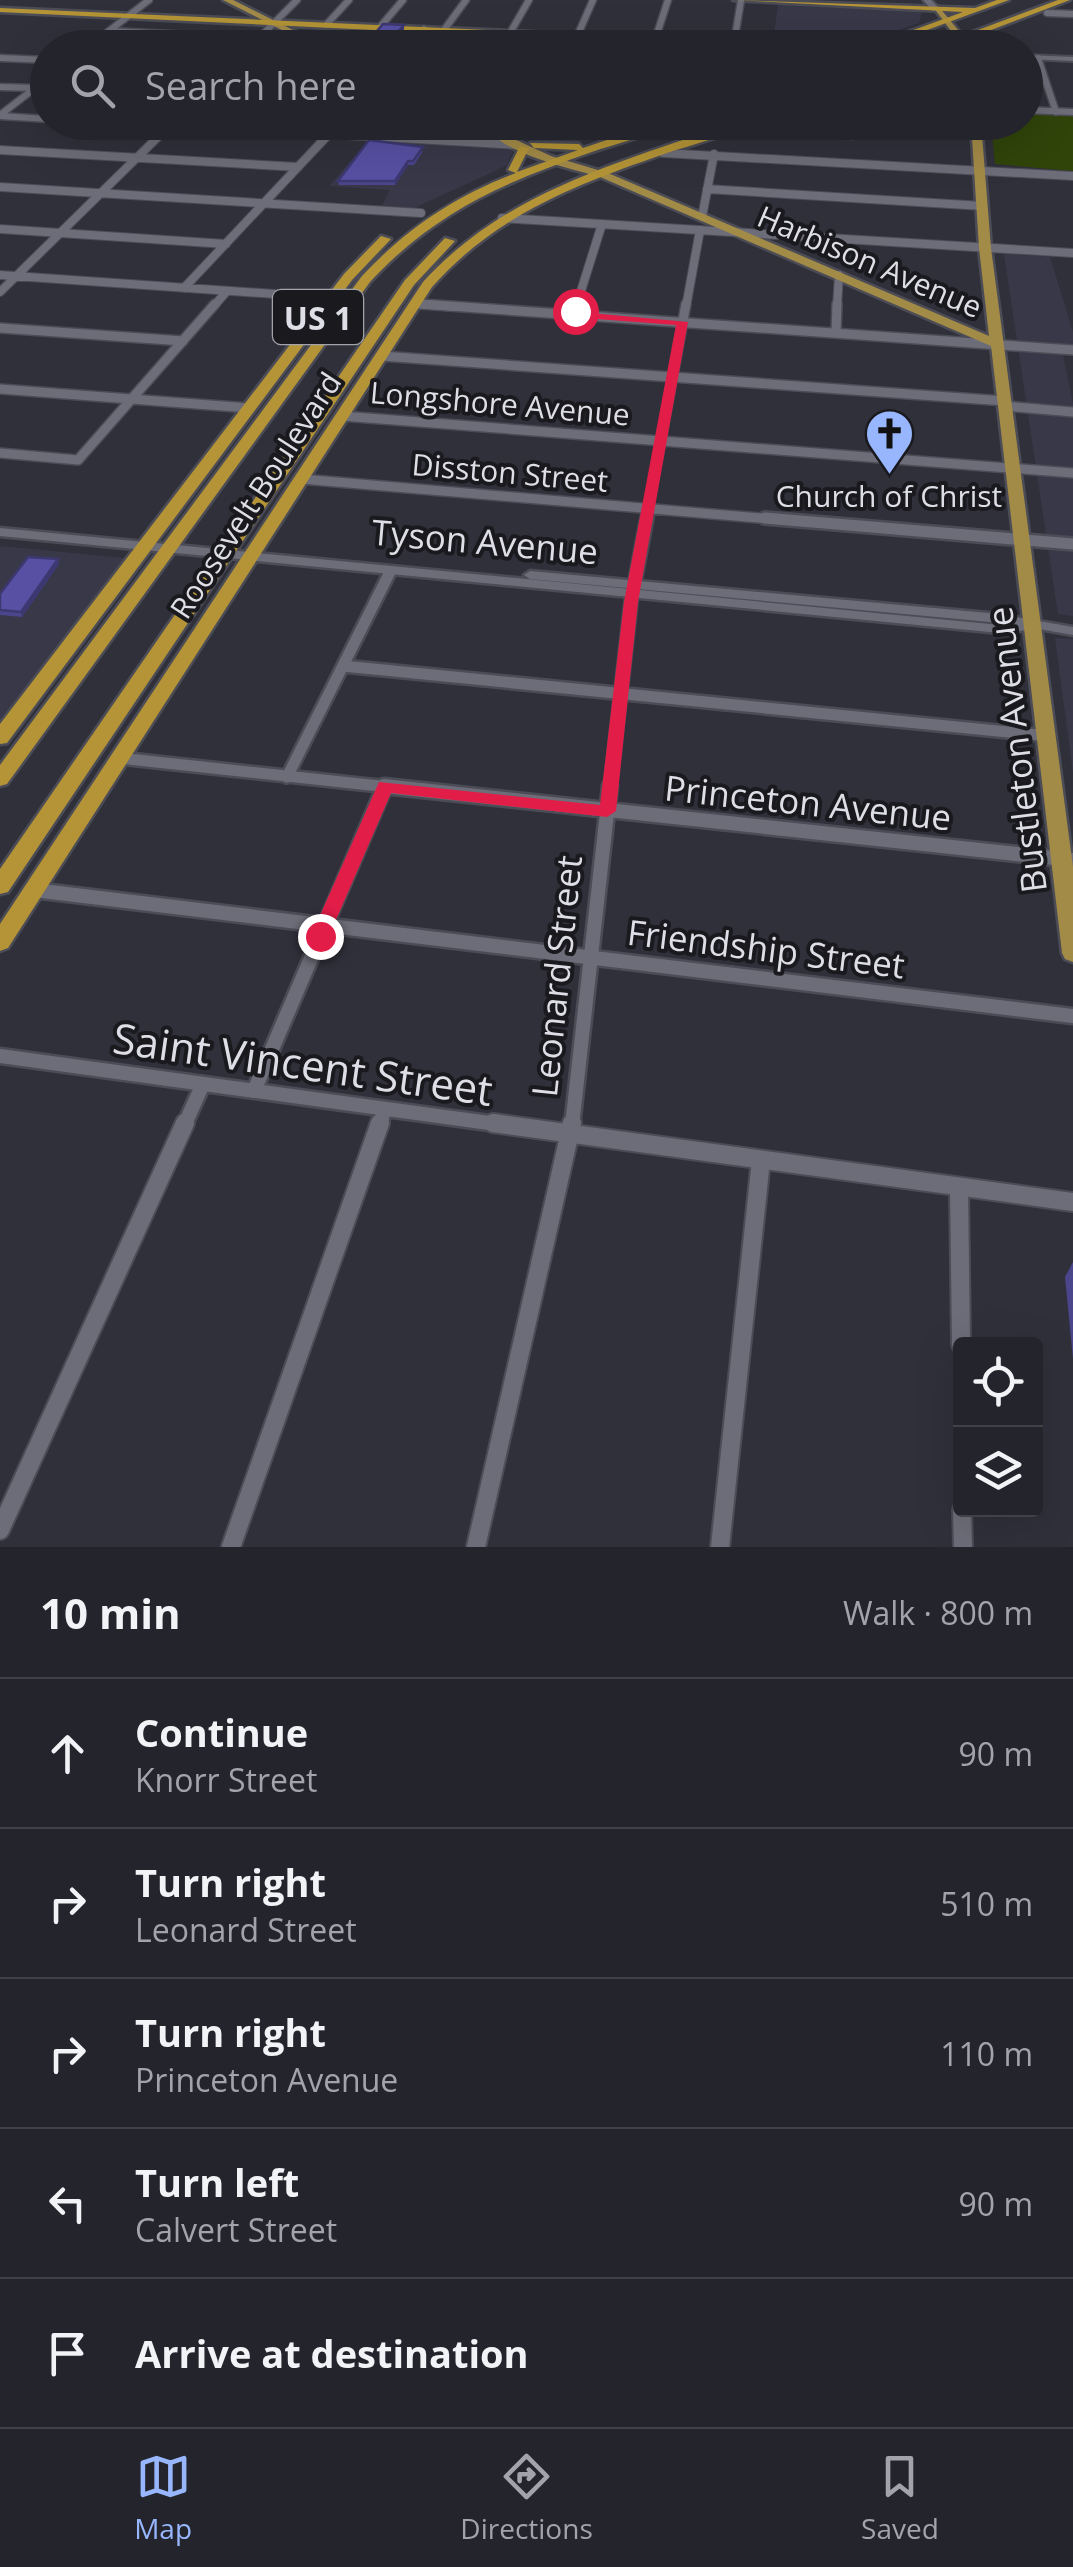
<!DOCTYPE html>
<meta charset="utf-8">
<style>
:root{--surface:#24242c;--page:#2c2c34;--text:#f1f3f6;--muted:#a3a4a9;--line:#414148;--accent:#97b6fd}
body{margin:0;font-family:"Open Sans",sans-serif;background:var(--page);color:var(--text)}
.controls{position:absolute;right:30px;bottom:30px;display:grid;overflow:hidden;border-radius:10px;box-shadow:0 10px 40px #0002}
.controls button{width:90px;height:90px;display:grid;place-items:center;padding:0;border:0;border-bottom:2px solid var(--line);background:var(--surface);color:var(--text);font:50px sans-serif}
.stop{position:absolute;width:30px;height:30px;margin:-22px;border:8px solid #e11d48;border-radius:50%;background:#fff}
.stop.end{background:#e11d48;border-color:#fff;box-shadow:0 2px 10px #0008}
.list{margin:0;padding:0;list-style:none}
h2{display:flex;justify-content:space-between;align-items:center;height:130px;margin:0;padding:0 40px;font-size:42px}
h2 small{font-size:32px;font-weight:400;color:var(--muted)}
.list li{display:grid;grid-template-columns:65px 1fr auto;gap:30px;align-items:center;box-sizing:border-box;height:150px;padding:0 40px;border-top:2px solid var(--line)}
.list b{display:block;font-size:38px;white-space:nowrap}
.list p{margin:0;font-size:32px;white-space:nowrap;color:var(--muted)}
.list em{font-size:32px;font-style:normal;color:var(--muted)}
.icon{flex:none;width:55px;height:55px;fill:none;stroke:currentColor;stroke-width:2;stroke-linecap:round;stroke-linejoin:round}
.map{position:relative;flex:none;width:1073px;height:1547px;overflow:hidden}
.search{position:absolute;background:var(--surface);box-shadow:0 10px 40px #0002;left:30px;right:30px;top:30px;height:110px;display:flex;align-items:center;gap:25px;box-sizing:border-box;padding:0 35px;border-radius:55px;color:var(--muted);font-size:38px}
.sheet{height:880px;background:var(--surface)}
nav{display:flex;justify-content:space-around;align-items:center;box-sizing:border-box;height:140px;border-top:2px solid var(--line);background:var(--surface);font-size:28px;color:var(--muted)}
nav a{display:grid;justify-items:center;gap:5px}
nav .on{color:var(--accent)}
.map>svg:first-child{display:block}
.built{fill:#383849}
.green{fill:#30440a}
.lines{fill:none;stroke-linecap:round;stroke-linejoin:round}
.minor-far5-casing{stroke:#4b4c55;stroke-width:9}
.minor-far4-casing{stroke:#4b4c55;stroke-width:10}
.minor-far3-casing{stroke:#4b4c55;stroke-width:12}
.minor-far2-casing{stroke:#4b4c55;stroke-width:16}
.minor-far1-casing{stroke:#4b4c55;stroke-width:19}
.minor-casing{stroke:#4b4c55;stroke-width:22}
.tertiary-casing{stroke:#4b4c55;stroke-width:5}
.secondary-casing{stroke:#4b4c55;stroke-width:4}
.primary-casing{stroke:#4b4c55;stroke-width:5}
.trunk-casing{stroke:#4b4c55;stroke-width:5}
.minor-far5{stroke:#6d6d79;stroke-width:6}
.minor-far4{stroke:#6d6d79;stroke-width:8}
.minor-far3{stroke:#6d6d79;stroke-width:9}
.minor-far2{stroke:#6d6d79;stroke-width:11}
.minor-far1{stroke:#6d6d79;stroke-width:14}
.minor{stroke:#6d6d79;stroke-width:18}
.tertiary{fill:#6d6d79;fill-rule:evenodd}
.secondary{fill:#6d6d79;fill-rule:evenodd}
.primary{fill:#a28a47;fill-rule:evenodd}
.trunk{fill:#b49436;fill-rule:evenodd}
.wall{fill:#4b458c}
.shaded-wall{fill:#3d3872}
.building{fill:#5750a3;stroke:#3d3872;stroke-width:2.5}
.route{fill:#e11d48}
.labels{text-anchor:middle;dominant-baseline:central;stroke-width:8;stroke-linejoin:round;paint-order:stroke}
.far-street-label{font-size:30px;fill:#dedfe6;stroke:#19191e}
.far-poi-label{font-size:30px;fill:#dedfe6;stroke:#19191e}
.shield{fill:#19191e;stroke:#a3a4aa;stroke-width:2.5}
.shield-label{font-size:32px;font-weight:bold;fill:#dedfe6}
.street-label{font-size:35px;fill:#dedfe6;stroke:#19191e}
.near-street-label{font-size:42px;fill:#dedfe6;stroke:#19191e}
</style>
<div class="map">
<svg width="1073" height="1547" viewBox="0 0 1073 1547">
<rect width="100%" height="100%" fill="#30303b"/>
<path class="built" d="M 778,4 L 922,11 L 919,23 L 853,46 L 773,42 Z
M 524,122 L 633,122 L 633,123 L 572,144 L 536,141 L 517,132 Z
M 350,123 L 460,123 L 513,151 L 506,166 L 414,208 L 382,206 L 390,190 L 329,186 L 375,133 L 343,131 Z
M 1004,254 L 1050,257 L 1073,332 L 1073,344 L 1061,344 L 1073,404 L 1073,616 L 1058,614 Z
M 0,546 L 125,558 L 0,726 Z
M 1055,638 L 1073,639 L 1073,773 Z"/>
<path class="green" d="M 1026,113 L 1073,115 L 1073,171 L 995,164 L 991,123 L 1026,122 Z"/>
<g class="lines">
<defs>
<path id="minor-far5" d="M 1047,13 L 1073,14
M 326,25 L 349,0
M 380,27 L 403,0
M 444,30 L 466,0
M 109,31 L 258,38
M 510,33 L 529,0
M 655,40 L 668,0
M 734,43 L 741,0
M 90,45 L 140,48
M 87,48 L 149,0
M 249,48 L 297,0
M 410,48 L 424,29
M 572,48 L 593,0
M 0,58 L 48,60
M 1038,58 L 1056,112
M 0,87 L 37,88
M 1026,110 L 1073,112
M 0,115 L 48,78
M 0,116 L 48,119
M 115,122 L 374,137
M 729,129 L 853,136 L 865,133 L 866,122
M 158,137 L 171,124
M 327,137 L 341,122"/>
<path id="minor-far4" d="M 330,134 L 517,145
M 823,134 L 860,134
M 0,150 L 298,167
M 663,153 L 1073,176
M 0,187 L 421,213
M 707,189 L 983,206
M 702,217 L 714,154
M 502,218 L 1073,253
M 0,229 L 226,244
M 0,275 L 332,298
M 184,288 L 329,134
M 0,292 L 161,134
M 414,304 L 456,307
M 213,307 L 227,291
M 576,307 L 602,224
M 686,307 L 700,230
M 837,307 L 839,275"/>
<path id="minor-far3" d="M 421,304 L 1073,350
M 574,315 L 577,304
M 0,328 L 183,341
M 836,333 L 837,304
M 381,356 L 1005,401
M 0,389 L 249,408
M 1005,406 L 1073,412
M 342,416 L 1073,473
M 0,453 L 78,460 L 215,304
M 301,479 L 795,521
M 646,521 L 686,304"/>
<path id="minor-far2" d="M 765,518 L 1073,544
M 343,666 L 1048,736
M 119,758 L 407,789
M 287,777 L 390,572
M 610,789 L 631,602 L 647,518"/>
<path id="minor-far1" d="M 384,786 L 1073,860
M 34,890 L 1073,1016
M 0,1056 L 511,1126
M 254,1091 L 385,786
M 184,1126 L 203,1084
M 379,1126 L 385,1109
M 572,1126 L 610,786"/>
<path id="minor" d="M 493,1123 L 1073,1202
M 959,1187 L 961,1344
M 962,1510 L 963,1547
M 0,1530 L 185,1123
M 231,1547 L 380,1123
M 476,1547 L 572,1123
M 720,1547 L 761,1160"/>
<path id="tertiary" d="M 0,528 L 1000,625 L 1012,624 L 530,579 L 524,575 L 530,571 L 999,614 L 1073,627 L 1073,635 L 1039,629 L 1000,633 L 0,536 Z"/>
<path id="secondary" d="M 923,0 L 931,0 L 940,9 L 933,11 Z
M 1026,55 L 1073,57 L 1073,61 L 1026,59 Z"/>
<path id="primary" d="M 223,0 L 233,0 L 329,48 L 317,48 Z
M 933,7 L 939,7 L 973,48 L 964,48 Z
M 971,122 L 981,122 L 991,248 L 1073,867 L 1073,962 L 1065,959 L 1062,953 L 991,346 L 600,177 C 571,169 505,154 488,129 L 497,127 L 501,133 L 551,156 L 608,173 L 989,336 L 979,248 Z"/>
<path id="trunk" d="M 733,0 L 975,8 L 997,0 L 1009,0 L 878,48 L 864,48 L 963,12 Z
M 1058,0 L 1070,0 L 944,48 L 930,48 Z
M 0,8 L 817,45 L 821,48 L 749,48 L 0,12 Z
M 661,122 L 677,122 C 650,136 617,143 589,153 C 502,183 434,213 370,282 L 7,784 L 0,786 L 0,765 L 362,276 C 406,229 455,196 516,173 L 508,170 L 520,146 L 529,148 L 517,172 L 578,150 L 534,148 L 530,143 L 579,144 L 583,148 Z
M 736,122 L 752,122 C 725,137 693,144 664,154 C 575,185 496,215 432,287 L 8,948 L 0,951 L 0,924 L 423,282 C 507,190 622,162 736,122 Z
M 381,236 L 391,239 L 352,280 L 7,743 L 0,744 L 0,724 L 344,274 Z
M 445,238 L 455,241 L 414,285 L 8,892 L 0,894 L 0,869 L 405,280 Z"/>
</defs>
<use href="#minor-far5" class="minor-far5-casing"/>
<use href="#minor-far4" class="minor-far4-casing"/>
<use href="#minor-far3" class="minor-far3-casing"/>
<use href="#minor-far2" class="minor-far2-casing"/>
<use href="#minor-far1" class="minor-far1-casing"/>
<use href="#minor" class="minor-casing"/>
<use href="#tertiary" class="tertiary-casing"/>
<use href="#secondary" class="secondary-casing"/>
<use href="#primary" class="primary-casing"/>
<use href="#trunk" class="trunk-casing"/>
<use href="#minor-far5" class="minor-far5"/>
<use href="#minor-far4" class="minor-far4"/>
<use href="#minor-far3" class="minor-far3"/>
<use href="#minor-far2" class="minor-far2"/>
<use href="#minor-far1" class="minor-far1"/>
<use href="#minor" class="minor"/>
<use href="#tertiary" class="tertiary"/>
<use href="#secondary" class="secondary"/>
<use href="#primary" class="primary"/>
<use href="#trunk" class="trunk"/>
</g>
<path class="wall" d="M 404,25 L 404,35 L 398,43 L 377,42 L 376,32 Z
M 423,151 L 414,165 L 408,165 L 395,185 L 339,185 L 338,181 Z
M 58,559 L 59,564 L 22,617 L 0,615 L 0,594 Z
M 1073,1262 L 1073,1359 L 1065,1277 Z"/>
<path class="shaded-wall" d="M 404,25 L 404,35 L 398,43 L 397,33 Z
M 408,161 L 408,165 L 395,185 L 395,181 Z
M 58,559 L 59,564 L 22,617 L 21,612 Z"/>
<path class="building" d="M 383,24 L 404,25 L 397,33 L 376,32 Z
M 369,140 L 423,147 L 413,161 L 408,161 L 395,181 L 338,181 Z
M 28,557 L 58,559 L 21,612 L 0,610 L 0,594 Z"/>
<path class="route" d="M 575,308 L 580,312 L 688,322 L 638,602 L 616,811 L 607,817 L 391,793 L 329,936 L 320,944 L 314,941 L 311,936 L 379,782 L 600,805 L 624,602 L 676,325 L 570,317 L 570,311 Z"/>
<defs>
<symbol id="church-pin" viewBox="-11 -11 22 30"><path d="M0 17L-7.5 6A9.5 9.5 0 1 1 7.5 6Z" fill="#97b6fd" stroke="#19191e"/><path d="M-1.2-6h2.4v3.5h3.3v2.4h-3.3V6h-2.4V-.1h-3.3v-2.4h3.3Z" fill="#111"/></symbol>
</defs>
<g fill-rule="evenodd">
<use href="#church-pin" x="862" y="406" width="55" height="75"/>
</g>
<g class="labels">
<g class="far-street-label">
<text transform="translate(870 261) rotate(23)">Harbison Avenue</text>
<text transform="translate(500 403) rotate(5)">Longshore Avenue</text>
<text transform="translate(510 472) rotate(5)">Disston Street</text>
<text transform="translate(255 495) rotate(-57)">Roosevelt Boulevard</text>
</g>
<g class="far-poi-label">
<text x="889" y="495">Church of Christ</text>
</g>
<rect class="shield" x="273" y="290" width="90" height="54" rx="8"/>
<g class="shield-label">
<text x="318" y="317">US 1</text>
</g>
<g class="street-label">
<text transform="translate(485 541) rotate(5)">Tyson Avenue</text>
<text transform="translate(1016 750) rotate(-97)">Bustleton Avenue</text>
<text transform="translate(808 802) rotate(6)">Princeton Avenue</text>
<text transform="translate(766 948) rotate(7)">Friendship Street</text>
<text transform="translate(556 976) rotate(-84)">Leonard Street</text>
</g>
<g class="near-street-label">
<text transform="translate(303 1063) rotate(8)">Saint Vincent Street</text>
</g>
</g>
</svg>
<div class="controls">
<button><svg class="icon" aria-label="locate" viewBox="0 0 24 24"><circle cx="12" cy="12" r="6"/><path d="M12 2v4M12 18v4M2 12h4M18 12h4"/></svg></button>
<button><svg class="icon" aria-label="layers" viewBox="0 0 24 24"><path d="M12 4l9 5-9 5-9-5zM3 14l9 5 9-5"/></svg></button>
</div>
<div class="stop" style="left:575px;top:311px"></div>
<div class="stop end" style="left:320px;top:936px"></div>
<div class="search"><svg class="icon" aria-label="search" viewBox="0 0 24 24"><circle cx="10" cy="10" r="6"/><path d="M15 15l6 6"/></svg>Search here</div>
</div>
<section class="sheet">
<h2>10 min<small>Walk · 800 m</small></h2>
<ul class="list">
<li><svg class="icon" aria-label="ahead" viewBox="0 0 24 24"><path d="M12 20V5M6 11l6-6 6 6"/></svg><div><b>Continue</b><p>Knorr Street</p></div><em>90 m</em></li>
<li><svg class="icon" aria-label="right" viewBox="0 0 24 24"><path d="M7 20v-9h11M14 6l5 5-5 5"/></svg><div><b>Turn right</b><p>Leonard Street</p></div><em>510 m</em></li>
<li><svg class="icon" aria-label="right" viewBox="0 0 24 24"><path d="M7 20v-9h11M14 6l5 5-5 5"/></svg><div><b>Turn right</b><p>Princeton Avenue</p></div><em>110 m</em></li>
<li><svg class="icon" aria-label="left" viewBox="0 0 24 24"><path d="M17 20v-9H6M10 6l-5 5 5 5"/></svg><div><b>Turn left</b><p>Calvert Street</p></div><em>90 m</em></li>
<li><svg class="icon" aria-label="arrive" viewBox="0 0 24 24"><path d="M6 21V4h12l-3 4 3 4H6"/></svg><div><b>Arrive at destination</b></div></li>
</ul>
</section>
<nav>
<a class="on"><svg class="icon" aria-label="map" viewBox="0 0 24 24"><path d="M3 6l6-2 6 2 6-2v14l-6 2-6-2-6 2zM9 4v14M15 6v14"/></svg>Map</a>
<a><svg class="icon" aria-label="directions" viewBox="0 0 24 24"><path d="M12 3l9 9-9 9-9-9zM9 14v-3h6M13 9l2 2-2 2"/></svg>Directions</a>
<a><svg class="icon" aria-label="saved" viewBox="0 0 24 24"><path d="M7 4h10v16l-5-4-5 4z"/></svg>Saved</a>
</nav>
